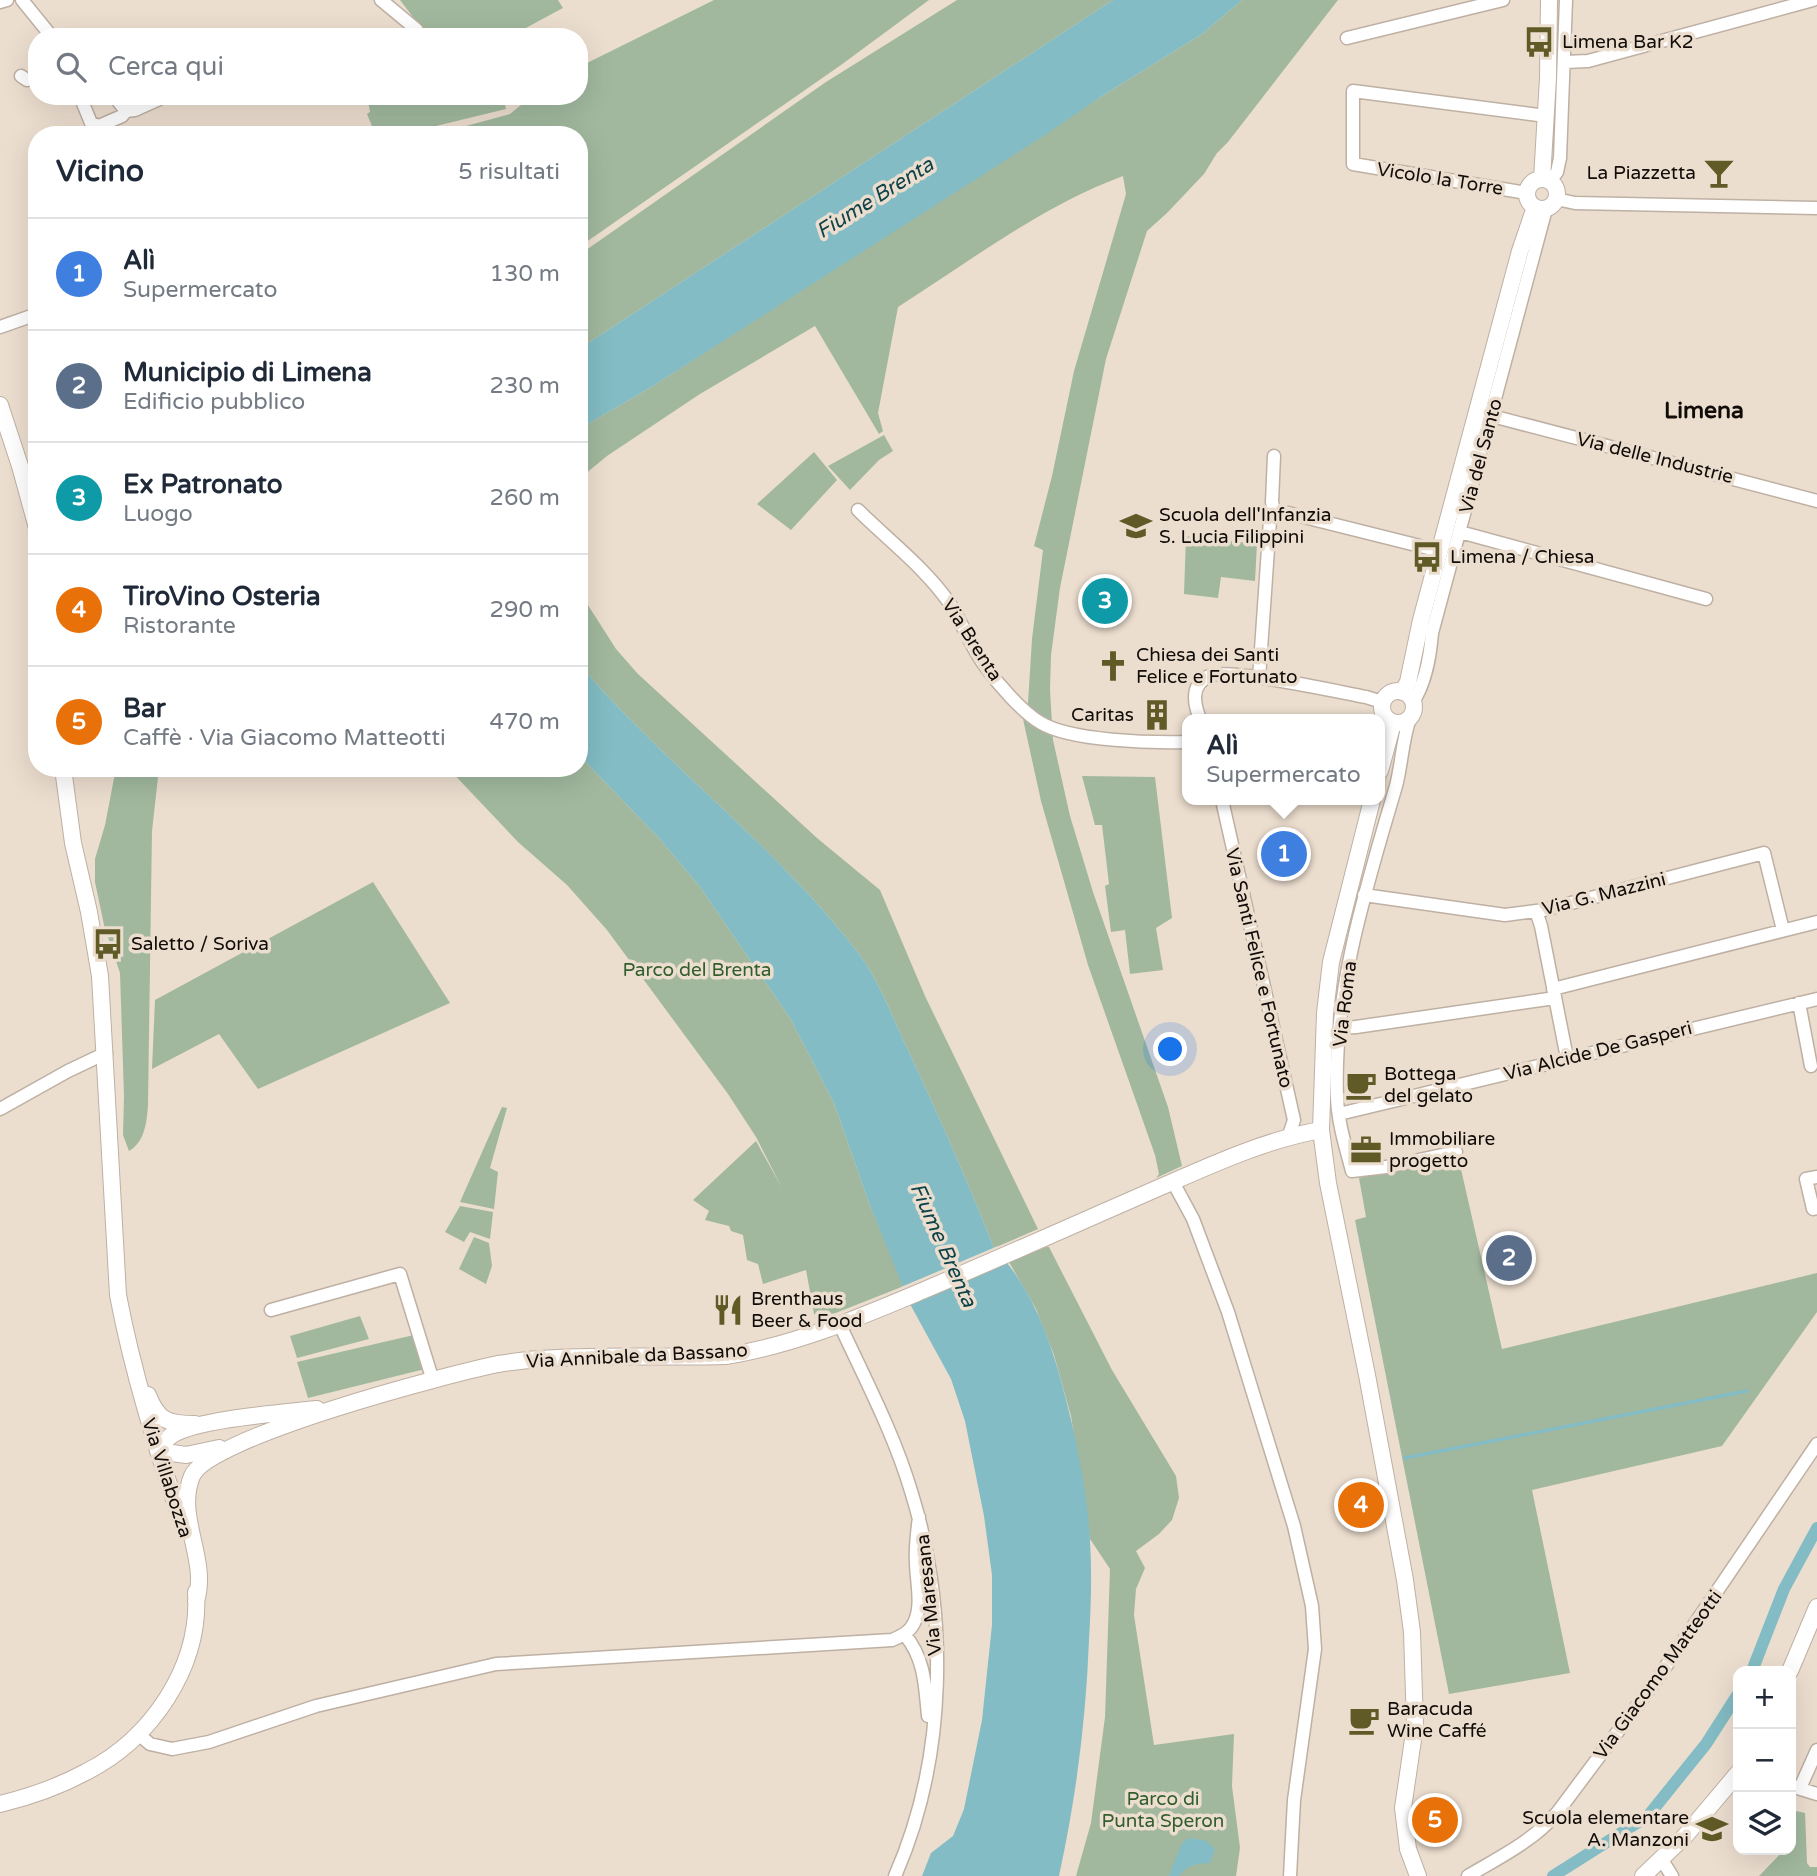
<!DOCTYPE html>
<html lang="it">
<meta charset="utf-8">
<style>
:root{--surface:#fff;--page:#f6f6f7;--text:#1f2937;--muted:#747a83;--line:#e0e1e3;--accent:#605a26}
body{margin:0;font-family:"Varela Round",sans-serif;background:var(--page);color:var(--text)}
.controls{position:absolute;right:21px;bottom:21px;display:grid;overflow:hidden;border-radius:14px;box-shadow:0 7px 28px #0002}
.controls button{width:63px;height:63px;display:grid;place-items:center;padding:0;border:0;border-bottom:2px solid var(--line);background:var(--surface);color:var(--text);font:35px sans-serif}
.you{position:absolute;left:1171px;top:1050px;width:24px;height:24px;margin:-18px;border:5px solid #fff;border-radius:50%;background:#1a73e8;box-shadow:0 0 0 10px #1a73e833}
.badge{display:grid;place-items:center;width:46px;height:46px;border-radius:50%;background:var(--accent);color:#fff;font-size:23px;font-weight:700}
.pin{position:absolute;translate:-50% -50%;border:4px solid #fff;box-shadow:0 2px 7px #0006}
.popup{position:absolute;left:1182px;top:714px;width:203px;height:91px;box-sizing:border-box;display:grid;place-content:center;border-radius:14px;background:var(--surface);filter:drop-shadow(0 2px 5px #0005);font-size:23px;white-space:nowrap;color:var(--muted)}
.popup b{font-size:26px;color:var(--text)}
.popup::after{content:'';position:absolute;left:50%;top:100%;margin-left:-14px;border:14px solid transparent;border-top-color:var(--surface)}
.list{margin:0;padding:0;list-style:none}
h2{display:flex;justify-content:space-between;align-items:center;height:91px;margin:0;padding:0 28px;font-size:30px}
h2 small{font-size:23px;font-weight:400;color:var(--muted)}
.list li{display:grid;grid-template-columns:46px 1fr auto;gap:21px;align-items:center;box-sizing:border-box;height:112px;padding:0 28px;border-top:2px solid var(--line)}
.list b{display:block;font-size:26px;white-space:nowrap}
.list p{margin:0;font-size:23px;white-space:nowrap;color:var(--muted)}
.list em{font-size:23px;font-style:normal;color:var(--muted)}
.icon{flex:none;width:38px;height:38px;fill:none;stroke:currentColor;stroke-width:2;stroke-linecap:round;stroke-linejoin:round}
.map{position:relative;flex:none;width:1817px;height:1876px;overflow:hidden}
.search{position:absolute;background:var(--surface);box-shadow:0 7px 28px #0002;left:28px;top:28px;width:560px;height:77px;display:flex;align-items:center;gap:18px;box-sizing:border-box;padding:0 24px;border-radius:28px;color:var(--muted);font-size:26px}
.panel{position:absolute;background:var(--surface);box-shadow:0 7px 28px #0002;left:28px;top:126px;width:560px;height:651px;border-radius:28px}
.map>svg:first-child{display:block}
.green{fill:#a1b89e}
.water{fill:#83bcc4}
.pier{fill:#ecdecf}
.lines{fill:none;stroke-linecap:round;stroke-linejoin:round}
.stream{stroke:#83bcc4;stroke-width:3.5}
.canal{stroke:#83bcc4;stroke-width:12}
.street-casing{stroke:#beb0a3;stroke-width:15}
.secondary-casing{stroke:#beb0a3;stroke-width:18}
.street{stroke:#fff;stroke-width:12}
.secondary{stroke:#fff;stroke-width:16}
.labels{text-anchor:middle;dominant-baseline:central;stroke-width:7;stroke-linejoin:round;paint-order:stroke}
.poi-label{font-size:19px;fill:#110c08;stroke:#ecdecf;text-anchor:start}
.street-label{font-size:19px;fill:#110c08;stroke:#ecdecf}
.park-label{font-size:19px;fill:#325e2e;stroke:#ecdecf}
.water-label{font-size:21px;font-style:italic;fill:#0f434a;stroke:#ecdecf}
.quarter-label{font-size:23px;font-weight:bold;fill:#110c08;stroke:#ecdecf}
</style>
<div class="map">
<svg width="1817" height="1876" viewBox="0 0 1817 1876">
<rect width="100%" height="100%" fill="#ecdecf"/>
<path class="green" d="M 400,0 L 558,0 L 563,8 L 509,37 L 428,37 Z
M 714,0 L 929,0 L 841,65 L 579,247 L 579,135 L 433,135 L 510,114 L 532,96 L 579,96 L 579,67 Z
M 957,0 L 1113,0 L 579,349 L 579,255 L 826,82 Z
M 1242,0 L 1338,0 L 1228,142 L 1217,153 L 1204,174 L 1167,213 L 1147,231 L 1106,359 L 1060,588 L 1051,655 L 1050,690 L 1053,740 L 1070,816 L 1093,892 L 1168,1107 L 1182,1166 L 1156,1178 L 1159,1174 L 1155,1155 L 1088,965 L 1041,801 L 1023,719 L 1028,703 L 1032,639 L 1043,550 L 1034,546 L 1052,476 L 1074,371 L 1126,194 L 1123,176 C 1042,206 970,261 898,307 L 878,413 L 883,431 L 879,434 L 815,326 L 700,394 L 607,456 L 579,479 L 579,429 L 653,386 L 1102,96 L 1202,34 Z
M 355,96 L 503,96 L 506,109 L 399,135 L 375,135 L 377,131 L 374,131 L 367,114 L 370,112 L 368,101 L 357,103 Z
M 884,435 L 893,451 L 879,460 L 850,490 L 828,466 Z
M 814,452 L 837,480 L 791,530 L 757,504 Z
M 1186,536 L 1257,544 L 1255,581 L 1221,577 L 1218,598 L 1184,594 Z
M 579,591 L 616,649 L 638,674 L 817,838 L 880,890 L 925,996 L 1038,1229 L 994,1248 C 967,1180 938,1114 907,1048 C 892,1016 878,978 856,950 C 774,844 665,765 579,664 Z
M 579,755 L 659,838 L 700,887 L 790,1018 L 834,1103 L 869,1203 L 904,1286 L 823,1318 L 814,1314 L 806,1270 L 763,1284 L 758,1264 L 747,1260 L 743,1235 L 731,1231 L 729,1226 L 705,1220 L 709,1211 L 693,1200 L 756,1141 L 782,1188 L 756,1137 L 728,1094 L 607,930 L 567,885 L 518,842 L 448,768 L 579,768 Z
M 116,768 L 159,768 L 152,831 L 148,1104 C 147,1121 145,1142 129,1151 L 123,1135 L 124,1096 L 120,973 L 104,925 L 95,882 L 95,859 L 105,825 Z
M 1082,776 L 1155,777 L 1172,918 L 1156,928 L 1163,970 L 1130,974 L 1125,930 L 1111,932 L 1105,886 L 1109,884 L 1102,825 L 1095,825 Z
M 373,882 L 450,1003 L 258,1089 L 219,1034 L 152,1069 L 155,1000 Z
M 502,1107 L 507,1108 L 490,1168 L 498,1172 L 494,1209 L 460,1202 Z
M 1458,1156 L 1502,1349 L 1817,1273 L 1817,1312 L 1722,1446 L 1532,1490 L 1570,1673 L 1449,1694 L 1355,1220 L 1366,1217 L 1359,1178 Z
M 460,1206 L 493,1212 L 490,1239 L 470,1232 L 464,1242 L 445,1232 Z
M 474,1237 L 489,1243 L 492,1266 L 486,1284 L 459,1269 Z
M 1046,1247 L 1049,1247 L 1112,1370 L 1176,1476 L 1179,1498 L 1172,1520 L 1159,1534 L 1136,1551 L 1145,1568 L 1136,1589 L 1134,1615 L 1154,1745 L 1234,1734 L 1232,1786 L 1240,1848 L 1236,1876 L 1076,1876 L 1091,1823 L 1105,1717 L 1110,1569 L 1090,1539 L 1071,1416 L 1054,1355 L 1036,1309 L 1009,1262 Z
M 360,1316 L 369,1339 L 297,1358 L 290,1336 Z
M 414,1335 L 425,1369 L 308,1398 L 297,1362 Z
M 1796,1811 L 1805,1813 L 1807,1863 L 1810,1867 L 1817,1867 L 1817,1876 L 1759,1876 L 1784,1850 L 1791,1850 C 1791,1835 1796,1827 1796,1811 Z"/>
<path class="water" d="M 1113,0 L 1242,0 L 1202,34 L 1102,96 L 1048,133 L 653,386 L 579,429 L 579,349 Z
M 579,664 C 665,765 774,844 856,950 C 878,978 892,1016 907,1048 C 938,1114 967,1180 994,1248 C 1031,1286 1050,1338 1063,1388 C 1076,1437 1087,1490 1090,1540 C 1092,1573 1091,1607 1089,1640 C 1086,1720 1076,1798 1059,1876 L 922,1876 L 931,1853 L 953,1836 L 964,1809 L 982,1720 L 992,1625 L 992,1575 L 984,1516 L 965,1421 L 951,1379 L 910,1304 L 869,1203 L 834,1103 L 790,1018 L 700,887 L 659,838 L 579,755 Z
M 1188,1838 L 1207,1841 L 1215,1850 L 1210,1863 C 1197,1864 1188,1864 1179,1876 L 1169,1876 L 1181,1845 Z"/>
<path class="pier" d="M 998,1246 L 1012,1261 L 907,1305 L 901,1287 Z"/>
<g class="lines">
<path class="stream" d="M 1405,1458 L 1747,1391"/>
<path class="canal" d="M 1752,1671 L 1784,1589 L 1817,1528
M 1553,1876 L 1648,1816 L 1706,1744 L 1738,1694"/>
<defs>
<path id="street" d="M 22,0 L 52,37
M 381,0 L 416,29 L 421,37
M 0,2 L 7,0
M 1347,38 L 1503,0
M 1565,62 L 1588,61 L 1813,0
M 21,76 L 27,80 L 37,77
M 80,96 L 91,123 L 99,126 L 122,116 L 126,111 L 135,110 L 166,96
M 114,96 L 126,111
M 1550,181 L 1557,172 L 1560,158 L 1566,0
M 1527,193 L 1353,164 L 1353,91 L 1546,116
M 1556,199 L 1575,203 L 1817,208
M 0,327 L 37,314
M 1492,416 L 1817,501
M 1274,456 L 1272,502 L 1275,514
M 858,510 C 888,540 923,566 948,601 C 962,621 970,646 985,666 C 998,684 1022,712 1041,723 C 1071,741 1151,743 1188,742
M 1460,532 L 1706,599
M 1259,678 L 1270,520 L 1275,514 L 1288,513 L 1440,551
M 1413,702 C 1426,682 1430,657 1432,633 L 1546,209
M 1410,718 C 1402,741 1402,763 1396,786 C 1366,888 1333,990 1337,1098 C 1338,1123 1346,1148 1352,1171 L 1386,1167 L 1456,1152
M 1200,719 C 1194,704 1190,685 1209,676 C 1227,667 1339,692 1366,697 L 1382,702
M 1222,800 L 1294,1120 L 1289,1135
M 1364,895 L 1505,915 L 1544,910 L 1764,853 L 1783,930
M 1536,911 L 1541,926 L 1567,1058
M 1553,989 L 1817,922
M 1799,1003 L 1811,1066
M 1340,1028 L 1356,1027 L 1555,998
M 0,1109 L 68,1071 L 106,1053
M 1339,1114 L 1817,999
M 1817,1177 L 1806,1179 L 1813,1209 L 1817,1208
M 1173,1182 L 1193,1219 L 1228,1312 L 1294,1526 L 1312,1606 L 1315,1649 L 1294,1800 L 1290,1876
M 271,1310 L 400,1274 L 433,1381
M 840,1325 C 865,1379 894,1434 911,1491 C 949,1613 947,1758 895,1876
M 905,1635 C 925,1659 925,1686 928,1716
M 137,1733 L 150,1744 L 172,1749 L 209,1742 L 316,1706 L 496,1664 L 892,1640 C 901,1636 909,1633 914,1623 C 923,1605 916,1581 916,1562 C 915,1547 917,1532 919,1517
M 1791,1786 L 1817,1794
M 1800,1788 L 1817,1750
M 1662,1860 L 1672,1876
M 1468,1876 C 1500,1857 1533,1841 1557,1813 L 1660,1675 L 1817,1444"/>
<path id="secondary" d="M 1542,179 L 1548,78 L 1549,0
M1527 194a15 15 0 1 1 30 0a15 15 0 1 1-30 0Z
M 0,405 L 20,466 L 37,528
M1382 707a16 16 0 1 1 32 0a16 16 0 1 1-32 0Z
M 1402,692 L 1408,682 L 1421,620 L 1520,251 L 1535,207
M 63,768 L 73,843 L 89,912 L 100,976 L 118,1295 C 133,1374 157,1450 183,1526
M 1380,771 L 1393,723
M 1372,800 L 1331,962 L 1325,1013 L 1321,1130 L 1328,1183 L 1367,1375 L 1405,1580 L 1412,1632 L 1415,1726 L 1403,1808 L 1408,1849 L 1418,1876
M 148,1395 C 158,1421 168,1424 195,1424
M 158,1451 C 162,1445 166,1439 172,1435 C 199,1419 282,1413 317,1409
M 158,1451 L 186,1455 L 219,1448
M 196,1601 C 209,1559 175,1517 192,1476 C 208,1437 449,1374 498,1364 C 511,1362 526,1360 540,1359 C 601,1354 664,1358 726,1356 C 795,1345 858,1318 922,1291 C 1000,1258 1078,1223 1156,1189 C 1209,1166 1264,1140 1321,1130
M 1790,1671 L 1817,1607
M 0,1804 C 29,1797 60,1786 86,1772 C 151,1739 201,1667 196,1592
M 1643,1876 L 1685,1836 L 1738,1773"/>
</defs>
<use href="#street" class="street-casing"/>
<use href="#secondary" class="secondary-casing"/>
<use href="#street" class="street"/>
<use href="#secondary" class="secondary"/>
</g>
<defs>
<symbol id="bus-bare" viewBox="-9 -9 18 18"><path d="M-5-6H5V4H4V6H2V4H-2V6H-4V4H-5ZM-3.5-4V0h7V-4ZM-3.5 1.2v1.5H-2V1.2ZM2 1.2v1.5H3.5V1.2Z" fill="#605a26" stroke="#ecdecf" stroke-width="2.5" paint-order="stroke"/></symbol>
<symbol id="bar-bare" viewBox="-9 -9 18 18"><path d="M-6-5H6L.8 .8V4.5H3.5V6h-7V4.5H-.8V.8Z" fill="#605a26" stroke="#ecdecf" stroke-width="2.5" paint-order="stroke"/></symbol>
<symbol id="school-bare" viewBox="-9 -9 18 18"><path d="M0-5L7-2L0 1L-7-2ZM-4 1L0 2.5L4 1V4Q0 6-4 4Z" fill="#605a26" stroke="#ecdecf" stroke-width="2.5" paint-order="stroke"/></symbol>
<symbol id="church-bare" viewBox="-9 -9 18 18"><path d="M-1.2-6h2.4v3.5h3.3v2.4h-3.3V6h-2.4V-.1h-3.3v-2.4h3.3Z" fill="#605a26" stroke="#ecdecf" stroke-width="2.5" paint-order="stroke"/></symbol>
<symbol id="building-bare" viewBox="-9 -9 18 18"><path d="M-4-6H4V6H1V3H-1V6H-4ZM-2.5-4.3h1.7v1.8h-1.7ZM.8-4.3h1.7v1.8H.8ZM-2.5-1h1.7V.8h-1.7ZM.8-1h1.7V.8H.8Z" fill="#605a26" stroke="#ecdecf" stroke-width="2.5" paint-order="stroke"/></symbol>
<symbol id="cafe-bare" viewBox="-9 -9 18 18"><path d="M-5.5-4.5H6V0H3Q3 3.5 0 3.5H-2.5Q-5.5 3.5-5.5 0ZM3-3.2v2h1.7v-2ZM-6 4.5H4V6H-6Z" fill="#605a26" stroke="#ecdecf" stroke-width="2.5" paint-order="stroke"/></symbol>
<symbol id="office-bare" viewBox="-9 -9 18 18"><path d="M-6-3h4V-5.5h4V-3h4V5H-6ZM-1-4.5V-3h2v-1.5ZM-6 0V1H6V0Z" fill="#605a26" stroke="#ecdecf" stroke-width="2.5" paint-order="stroke"/></symbol>
<symbol id="restaurant-bare" viewBox="-9 -9 18 18"><path d="M-5-6h1v4h1v-4h1v4h1v-4h1v5L-1.5 .5V6h-2V.5L-5-1ZM5-6V6H3V1.5H1.5Q1.5-4 5-6Z" fill="#605a26" stroke="#ecdecf" stroke-width="2.5" paint-order="stroke"/></symbol>
</defs>
<g fill-rule="evenodd">
<use href="#bus-bare" x="1517" y="20" width="44" height="44"/>
<use href="#bar-bare" x="1697" y="151" width="44" height="44"/>
<use href="#school-bare" x="1114" y="504" width="44" height="44"/>
<use href="#bus-bare" x="1405" y="535" width="44" height="44"/>
<use href="#church-bare" x="1091" y="644" width="44" height="44"/>
<use href="#building-bare" x="1135" y="693" width="44" height="44"/>
<use href="#bus-bare" x="86" y="922" width="44" height="44"/>
<use href="#cafe-bare" x="1339" y="1063" width="44" height="44"/>
<use href="#office-bare" x="1344" y="1128" width="44" height="44"/>
<use href="#restaurant-bare" x="706" y="1288" width="44" height="44"/>
<use href="#cafe-bare" x="1342" y="1698" width="44" height="44"/>
<use href="#school-bare" x="1690" y="1807" width="44" height="44"/>
</g>
<g class="labels">
<g class="poi-label">
<text x="1562" y="42">Limena Bar K2</text>
<text x="1696" y="173" text-anchor="end">La Piazzetta</text>
<text x="1159" y="515">Scuola dell'Infanzia<tspan x="1159" dy="22">S. Lucia Filippini</tspan></text>
<text x="1450" y="557">Limena / Chiesa</text>
<text x="1136" y="655">Chiesa dei Santi<tspan x="1136" dy="22">Felice e Fortunato</tspan></text>
<text x="1134" y="715" text-anchor="end">Caritas</text>
<text x="131" y="944">Saletto / Soriva</text>
<text x="1384" y="1074">Bottega<tspan x="1384" dy="22">del gelato</tspan></text>
<text x="1389" y="1139">Immobiliare<tspan x="1389" dy="22">progetto</tspan></text>
<text x="751" y="1299">Brenthaus<tspan x="751" dy="22">Beer &amp; Food</tspan></text>
<text x="1387" y="1709">Baracuda<tspan x="1387" dy="22">Wine Caffé</tspan></text>
<text x="1689" y="1818" text-anchor="end">Scuola elementare<tspan x="1689" dy="22">A. Manzoni</tspan></text>
</g>
<g class="street-label">
<text transform="translate(1440 179) rotate(9)">Vicolo la Torre</text>
<text transform="translate(1481 456) rotate(-75)">Via del Santo</text>
<text transform="translate(1655 458) rotate(14)">Via delle Industrie</text>
<text transform="translate(972 640) rotate(57)">Via Brenta</text>
<text transform="translate(1604 894) rotate(-14)">Via G. Mazzini</text>
<text transform="translate(1259 968) rotate(77)">Via Santi Felice e Fortunato</text>
<text transform="translate(1345 1004) rotate(-83)">Via Roma</text>
<text transform="translate(1598 1051) rotate(-14)">Via Alcide De Gasperi</text>
<text transform="translate(637 1356) rotate(-3)">Via Annibale da Bassano</text>
<text transform="translate(167 1478) rotate(72)">Via Villabozza</text>
<text transform="translate(929 1595) rotate(-96)">Via Maresana</text>
<text transform="translate(1658 1675) rotate(-54)">Via Giacomo Matteotti</text>
</g>
<g class="park-label">
<text x="697" y="970">Parco del Brenta</text>
<text x="1163" y="1799">Parco di<tspan x="1163" dy="22">Punta Speron</tspan></text>
</g>
<g class="water-label">
<text transform="translate(875 198) rotate(-32)">Fiume Brenta</text>
<text transform="translate(943 1245) rotate(66)">Fiume Brenta</text>
</g>
<g class="quarter-label">
<text x="1704" y="411">Limena</text>
</g>
</g>
</svg>
<div class="controls">
<button>+</button>
<button>−</button>
<button><svg class="icon" aria-label="layers" viewBox="0 0 24 24"><path d="M12 4l9 5-9 5-9-5zM3 14l9 5 9-5"/></svg></button>
</div>
<div class="you"></div>
<div class="pin badge" style="left:1284px;top:854px;background:#3f7fe0">1</div>
<div class="popup"><b>Alì</b>Supermercato</div>
<div class="pin badge" style="left:1509px;top:1258px;background:#5c6f8a">2</div>
<div class="pin badge" style="left:1105px;top:601px;background:#0f9aa8">3</div>
<div class="pin badge" style="left:1361px;top:1505px;background:#e8710a">4</div>
<div class="pin badge" style="left:1435px;top:1820px;background:#e8710a">5</div>
<div class="search"><svg class="icon" aria-label="search" viewBox="0 0 24 24"><circle cx="10" cy="10" r="6"/><path d="M15 15l6 6"/></svg>Cerca qui</div>
<section class="panel">
<h2>Vicino<small>5 risultati</small></h2>
<ul class="list">
<li><span class="badge" style="background:#3f7fe0">1</span><div><b>Alì</b><p>Supermercato</p></div><em>130 m</em></li>
<li><span class="badge" style="background:#5c6f8a">2</span><div><b>Municipio di Limena</b><p>Edificio pubblico</p></div><em>230 m</em></li>
<li><span class="badge" style="background:#0f9aa8">3</span><div><b>Ex Patronato</b><p>Luogo</p></div><em>260 m</em></li>
<li><span class="badge" style="background:#e8710a">4</span><div><b>TiroVino Osteria</b><p>Ristorante</p></div><em>290 m</em></li>
<li><span class="badge" style="background:#e8710a">5</span><div><b>Bar</b><p>Caffè · Via Giacomo Matteotti</p></div><em>470 m</em></li>
</ul>
</section>
</div>
